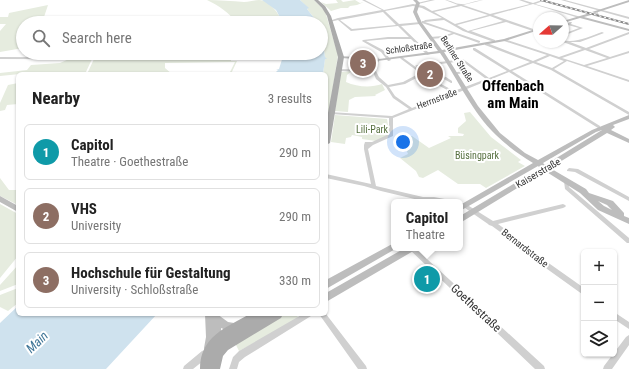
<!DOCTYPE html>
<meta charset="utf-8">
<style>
:root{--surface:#fff;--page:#f6f6f6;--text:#222;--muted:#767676;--line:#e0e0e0;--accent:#e63946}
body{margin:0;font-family:"Roboto Condensed",sans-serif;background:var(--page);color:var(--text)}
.controls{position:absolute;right:12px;bottom:12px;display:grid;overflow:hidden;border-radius:6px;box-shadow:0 1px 3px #0004}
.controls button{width:36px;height:36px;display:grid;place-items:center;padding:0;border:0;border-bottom:1px solid var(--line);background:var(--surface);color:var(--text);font:20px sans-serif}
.compass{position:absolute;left:533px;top:12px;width:36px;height:36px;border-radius:50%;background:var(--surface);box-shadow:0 1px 3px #0004;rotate:250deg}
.you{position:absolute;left:403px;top:142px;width:14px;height:14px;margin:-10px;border:3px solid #fff;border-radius:50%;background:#1a73e8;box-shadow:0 0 0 6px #1a73e833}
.badge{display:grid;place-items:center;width:26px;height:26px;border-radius:50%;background:var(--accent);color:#fff;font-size:13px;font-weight:700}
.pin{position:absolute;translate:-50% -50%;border:2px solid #fff;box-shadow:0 1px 4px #0006}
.popup{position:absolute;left:391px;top:199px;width:72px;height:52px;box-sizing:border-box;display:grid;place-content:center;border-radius:6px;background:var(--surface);filter:drop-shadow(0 1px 3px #0005);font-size:13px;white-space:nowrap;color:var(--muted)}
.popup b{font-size:15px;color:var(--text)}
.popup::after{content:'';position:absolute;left:50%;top:100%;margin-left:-8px;border:8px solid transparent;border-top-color:var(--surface)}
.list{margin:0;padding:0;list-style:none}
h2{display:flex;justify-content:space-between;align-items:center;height:52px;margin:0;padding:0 16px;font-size:17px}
h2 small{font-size:13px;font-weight:400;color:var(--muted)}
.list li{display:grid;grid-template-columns:26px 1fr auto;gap:12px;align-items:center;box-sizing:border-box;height:56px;margin:0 8px 8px;padding:0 8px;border:1px solid var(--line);border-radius:6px}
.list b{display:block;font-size:15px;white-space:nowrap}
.list p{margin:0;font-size:13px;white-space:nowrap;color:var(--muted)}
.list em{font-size:13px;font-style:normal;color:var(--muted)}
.icon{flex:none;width:22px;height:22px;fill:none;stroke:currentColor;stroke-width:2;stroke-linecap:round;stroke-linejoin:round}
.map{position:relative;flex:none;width:629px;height:369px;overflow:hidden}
.search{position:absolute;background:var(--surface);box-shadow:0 1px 3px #0004;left:16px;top:16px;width:312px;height:44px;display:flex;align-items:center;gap:10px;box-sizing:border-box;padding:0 14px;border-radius:22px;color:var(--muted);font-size:15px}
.panel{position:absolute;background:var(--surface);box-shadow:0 1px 3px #0004;left:16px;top:72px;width:312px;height:244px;border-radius:6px}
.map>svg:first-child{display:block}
.green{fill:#e6ecdf}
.water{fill:#cfe2ee}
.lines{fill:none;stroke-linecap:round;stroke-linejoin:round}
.secondary-tunnel-far1{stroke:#d6d6d6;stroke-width:3.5;stroke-dasharray:3.5 2;stroke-linecap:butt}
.secondary-tunnel{stroke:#d6d6d6;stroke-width:4.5;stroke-dasharray:4.5 2.5;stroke-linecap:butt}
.street{fill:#d0d0d0;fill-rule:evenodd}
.secondary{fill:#bdbdbd;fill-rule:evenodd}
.primary{fill:#ababab;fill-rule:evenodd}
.rail-casing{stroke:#888;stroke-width:2}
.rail{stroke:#fff;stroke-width:1;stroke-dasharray:2.5;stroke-linecap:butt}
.labels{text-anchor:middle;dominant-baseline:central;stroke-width:4;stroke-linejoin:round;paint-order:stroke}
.far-street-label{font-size:9px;fill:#333;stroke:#fff}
.park-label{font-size:10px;fill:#56703f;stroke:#fff}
.street-label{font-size:10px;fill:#333;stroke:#fff}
.near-street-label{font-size:12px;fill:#333;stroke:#fff}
.near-water-label{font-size:13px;font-style:italic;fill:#3f7597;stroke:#fff}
.far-town-label{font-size:15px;font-weight:bold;fill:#000;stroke:#fff}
</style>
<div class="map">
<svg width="629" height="369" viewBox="0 0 629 369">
<rect width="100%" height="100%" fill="#fff"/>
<path class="green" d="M 207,0 C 219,0 232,1 244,2 C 250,2 253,0 259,0 C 270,0 279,14 283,23 L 236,23 C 229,12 219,6 207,0 Z
M 300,0 L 314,0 L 325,11 L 338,55 L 326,131 L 326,74 L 323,74 L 325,58 L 321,23 L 318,23 L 307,9 L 308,8 Z
M 336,0 L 341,0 L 343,2 L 355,0 L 360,3 L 364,2 L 357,5 L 350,6 L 348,8 L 341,8 L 331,11 L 321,2 L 326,4 L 338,3 Z
M 48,5 L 44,17 L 67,17 L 67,23 L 23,23 L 23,48 L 0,52 L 0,31 L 6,24 L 0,24 L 0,17 L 8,17 L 9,13 Z
M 53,53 L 97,53 L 97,55 L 151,54 L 147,58 L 96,58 L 96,55 L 70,58 L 42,58 Z
M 239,53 L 284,53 L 283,57 L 150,58 L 152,54 Z
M 69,59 L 92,59 L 85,74 L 39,74 L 40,72 L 0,76 L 0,73 L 27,70 L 31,65 L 60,63 Z
M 94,59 L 231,60 L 231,61 L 237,61 L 231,74 L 229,74 L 235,62 L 165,63 L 165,68 L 172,74 L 87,74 Z
M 352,71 L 347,75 L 346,82 C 357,87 371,88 382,84 L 385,90 L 375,95 L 376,96 L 355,97 L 349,100 L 348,112 L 335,111 L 341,72 Z
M 18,83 L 18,104 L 7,105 L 5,110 L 0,111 L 0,103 L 8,85 Z
M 470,112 L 491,137 L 521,160 L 518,162 L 525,166 L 486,188 L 480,184 L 458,184 L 438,170 L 423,178 L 419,177 L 416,171 L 400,158 L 408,154 L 403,141 L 399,141 L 412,136 L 429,148 L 451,138 L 448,136 L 463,136 L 464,134 L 458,133 L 458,128 L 466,121 L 464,113 Z
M 335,115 L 387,119 L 388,125 L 390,125 L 390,135 L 376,141 L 362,139 L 362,137 L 352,135 L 351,137 L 346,138 L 345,144 L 331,142 Z
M 0,178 L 9,190 L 18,190 L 18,205 L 0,196 Z
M 0,204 L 18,214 L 18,256 L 0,278 Z
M 18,265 L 18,284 L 0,291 L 0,285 Z
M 18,288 L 18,303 L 8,311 L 0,307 L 0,295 Z
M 284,314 L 298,314 L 297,320 L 239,351 L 235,343 Z"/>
<path class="water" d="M 262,0 L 300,0 L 309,8 L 307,9 L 318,23 L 283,23 L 276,10 Z
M 321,31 L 325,57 L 327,59 L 325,59 L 323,74 L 278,74 L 276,72 L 278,70 L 276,70 L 279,69 L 284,53 L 321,53 Z
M 18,306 L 18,314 L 157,314 L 106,369 L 0,369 L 0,323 Z"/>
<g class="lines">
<path class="secondary-tunnel-far1" d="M 595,15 L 600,13"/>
<path class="secondary-tunnel" d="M 371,59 L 379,60"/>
<path class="street" d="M 362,0 L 365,0 L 384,10 L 413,4 L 424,6 L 432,11 L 458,5 L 445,0 C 451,0 455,4 461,4 C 467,5 476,0 483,0 L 463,5 L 490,14 L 530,4 L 519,0 L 523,0 L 533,3 L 542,0 L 543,1 L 535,4 L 581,17 L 579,18 L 533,4 L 493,15 L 539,31 L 539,33 L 506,22 L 471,31 L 495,40 L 495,41 L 494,42 L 463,31 L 444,20 L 425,22 L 480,41 L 480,42 L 479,43 L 454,34 L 443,38 L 429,39 L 429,37 L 430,37 L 443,36 L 452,33 L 422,23 L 422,21 L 424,21 L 425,20 L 442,18 L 422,8 L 413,6 L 385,11 L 399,24 L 421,22 L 421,24 L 420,24 L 401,26 L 430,54 L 427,55 L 411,39 L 388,39 L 366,41 L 383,50 L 391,60 L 389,61 L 388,61 L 381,52 L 362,41 L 363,40 L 388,37 L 409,37 L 398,26 L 351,31 L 338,20 L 330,22 L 329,21 L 338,18 L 382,10 ZM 461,6 L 488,15 L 455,24 L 434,12 ZM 383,12 L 396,25 L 352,29 L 340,20 ZM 490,16 L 503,21 L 468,31 L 457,25 Z
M 430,0 L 435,0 L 418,4 L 417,3 Z
M 561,0 L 565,0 L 629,17 L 629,19 Z
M 570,22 L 572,22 L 571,24 L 583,28 L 563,36 L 563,34 L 579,28 L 568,25 L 568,23 Z
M 602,32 L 604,33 L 580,42 L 570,42 L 586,48 L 629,32 L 629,34 L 589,49 L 610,57 L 629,51 L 629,53 L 587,66 L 629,80 L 629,82 L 567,61 L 554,69 L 629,112 L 629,115 L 551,70 L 533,63 L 512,71 L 600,126 L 600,128 L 598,128 L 509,72 L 457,93 L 456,94 L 454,94 L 393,118 L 393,136 L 373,145 L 368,149 L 376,186 L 423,197 L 434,197 L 450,200 L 452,201 L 453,202 L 423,201 L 381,191 L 364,186 L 326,178 L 326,174 L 371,184 L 364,149 L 364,145 L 365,142 L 372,142 L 389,134 L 389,118 L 331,114 L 329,113 L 330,112 L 392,116 L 409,109 L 393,98 L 386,87 L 376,79 L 373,72 L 338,71 L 337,71 L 337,69 L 374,70 L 376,71 L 379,77 L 388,85 L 403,82 L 420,73 L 401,59 L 400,58 L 402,57 L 432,79 L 454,91 L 486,79 L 462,61 L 427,66 L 439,75 L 446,77 L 452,81 L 452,83 L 451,83 L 444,79 L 437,77 L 423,66 L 417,67 L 415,66 L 417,65 L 463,59 L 489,78 L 507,71 L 473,50 L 473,48 L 475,48 L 510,70 L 530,62 L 485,45 L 485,43 L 487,43 L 533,61 L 547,55 L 504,41 L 504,39 L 559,57 L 582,49 L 563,42 L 563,40 C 574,44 591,36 602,32 ZM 585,50 L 607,58 L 584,65 L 562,58 ZM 550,56 L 564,61 L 552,68 L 536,62 ZM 422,75 L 430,81 L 451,92 L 412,108 L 395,96 L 389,87 L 405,84 Z
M 0,57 L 274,58 L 276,59 L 274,60 L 0,59 Z
M 467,71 L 468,71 L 468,73 L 457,74 L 455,73 L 457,72 Z
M 569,168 L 578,169 L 629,197 L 629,201 L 575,172 L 567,171 L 567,170 Z
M 566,179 L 568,181 L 569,187 L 629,238 L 629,243 L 627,243 L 565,189 L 564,181 Z
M 460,202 L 469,206 L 493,221 L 563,204 L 565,205 L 566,206 L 565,207 L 563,208 L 498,224 L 523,242 L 533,252 L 584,288 L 584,295 L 582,294 L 529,256 L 519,246 L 503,234 L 492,226 L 489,225 L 488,224 L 465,208 L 460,206 Z
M 408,248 L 415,248 L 544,366 L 545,369 L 535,369 Z
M 614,312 L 629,322 L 629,329 L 614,319 Z
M 303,314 L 312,314 L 311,316 L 245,357 L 239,362 L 237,369 L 229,369 L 233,357 L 239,351 Z
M 319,314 L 326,314 L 366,366 L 367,369 L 358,369 Z
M 629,335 L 629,345 L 612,369 L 603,369 L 604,366 L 626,337 Z
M 205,350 L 208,351 L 209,354 L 208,357 L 193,369 L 183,369 L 184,366 L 202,351 Z"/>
<path class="secondary" d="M 413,0 L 417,0 L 420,3 L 417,12 L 422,23 L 442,50 L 504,39 L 539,28 L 539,30 L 505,41 L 444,52 L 478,106 L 500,133 L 525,153 L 538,160 L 592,130 L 629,115 L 629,119 L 613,125 L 615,127 L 611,130 L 629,139 L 629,143 L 607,133 L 550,168 L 586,189 L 589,193 L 613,201 L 624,213 L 624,216 L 629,218 L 629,224 L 598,210 L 580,193 L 545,171 L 460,223 L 460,216 L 540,168 L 538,166 L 460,211 L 460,205 L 533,163 C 520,155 507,146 496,135 C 472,112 458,80 440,53 L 377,61 L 377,60 L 379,59 L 438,51 L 418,23 L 413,12 L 416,3 ZM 602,130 L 545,165 L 543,163 L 596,132 ZM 598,201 L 607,205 L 612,210 L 604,206 Z
M 629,0 L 629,2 L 595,13 L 592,12 Z
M 590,13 L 591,15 L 584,17 L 629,29 L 629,31 L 580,18 L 563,23 L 563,21 Z
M 339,56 L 371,58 L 373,59 L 371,60 L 341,58 L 339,57 Z
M 0,196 L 18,206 L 18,212 L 0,202 Z
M 394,243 L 394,248 L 397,248 L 326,289 L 326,280 Z
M 405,248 L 416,248 L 415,250 L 326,302 L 326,293 Z
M 205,314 L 217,314 L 228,322 L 240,324 L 241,327 L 240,330 C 234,333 227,331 221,328 L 222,343 L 221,347 L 217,348 L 214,347 L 213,352 L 209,353 L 205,352 L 204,348 L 206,337 Z"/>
<path class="primary" d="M 314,0 L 318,0 L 325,6 L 331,16 L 344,57 L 330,143 L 326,145 L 326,124 L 338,57 L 327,16 L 322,8 Z
M 250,314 L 266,314 L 265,315 L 267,314 L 283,314 L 281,318 L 228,350 L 223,356 L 220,369 L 200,369 C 200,337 225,328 250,314 Z"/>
<defs>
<path id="rail" d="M 541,0 L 629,24"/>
</defs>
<use href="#rail" class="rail-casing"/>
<use href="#rail" class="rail"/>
</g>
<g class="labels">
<g class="far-street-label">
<text transform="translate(409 48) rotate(-8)">Schloßstraße</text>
<text transform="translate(457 59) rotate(57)">Berliner Straße</text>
<text transform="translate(437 99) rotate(-21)">Herrnstraße</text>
</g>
<g class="park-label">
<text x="372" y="129">Lili-Park</text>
<text x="477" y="155">Büsingpark</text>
</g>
<g class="street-label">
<text transform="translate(538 173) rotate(-30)">Kaiserstraße</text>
<text transform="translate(525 248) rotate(38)">Bernardstraße</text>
</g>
<g class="near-street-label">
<text transform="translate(476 308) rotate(43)">Goethestraße</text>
</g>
<g class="near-water-label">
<text transform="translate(37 342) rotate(-44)">Main</text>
</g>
<g class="far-town-label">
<text x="513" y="86">Offenbach<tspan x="513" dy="17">am Main</tspan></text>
</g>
</g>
</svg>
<div class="controls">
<button>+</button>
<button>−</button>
<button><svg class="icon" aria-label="layers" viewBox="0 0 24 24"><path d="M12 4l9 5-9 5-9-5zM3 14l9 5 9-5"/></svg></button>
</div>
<svg class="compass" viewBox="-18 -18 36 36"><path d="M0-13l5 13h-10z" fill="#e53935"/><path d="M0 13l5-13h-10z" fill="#767676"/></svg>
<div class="you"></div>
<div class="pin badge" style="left:427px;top:279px;background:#0f9aa8">1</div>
<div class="popup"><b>Capitol</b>Theatre</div>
<div class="pin badge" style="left:430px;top:74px;background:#8d6e63">2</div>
<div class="pin badge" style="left:363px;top:63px;background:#8d6e63">3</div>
<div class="search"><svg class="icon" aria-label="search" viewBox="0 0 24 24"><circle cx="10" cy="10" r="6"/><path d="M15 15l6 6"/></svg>Search here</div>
<section class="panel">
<h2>Nearby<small>3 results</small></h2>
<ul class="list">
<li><span class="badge" style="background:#0f9aa8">1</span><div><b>Capitol</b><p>Theatre · Goethestraße</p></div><em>290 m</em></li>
<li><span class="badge" style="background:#8d6e63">2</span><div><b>VHS</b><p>University</p></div><em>290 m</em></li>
<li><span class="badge" style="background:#8d6e63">3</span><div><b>Hochschule für Gestaltung</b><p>University · Schloßstraße</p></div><em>330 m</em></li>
</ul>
</section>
</div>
